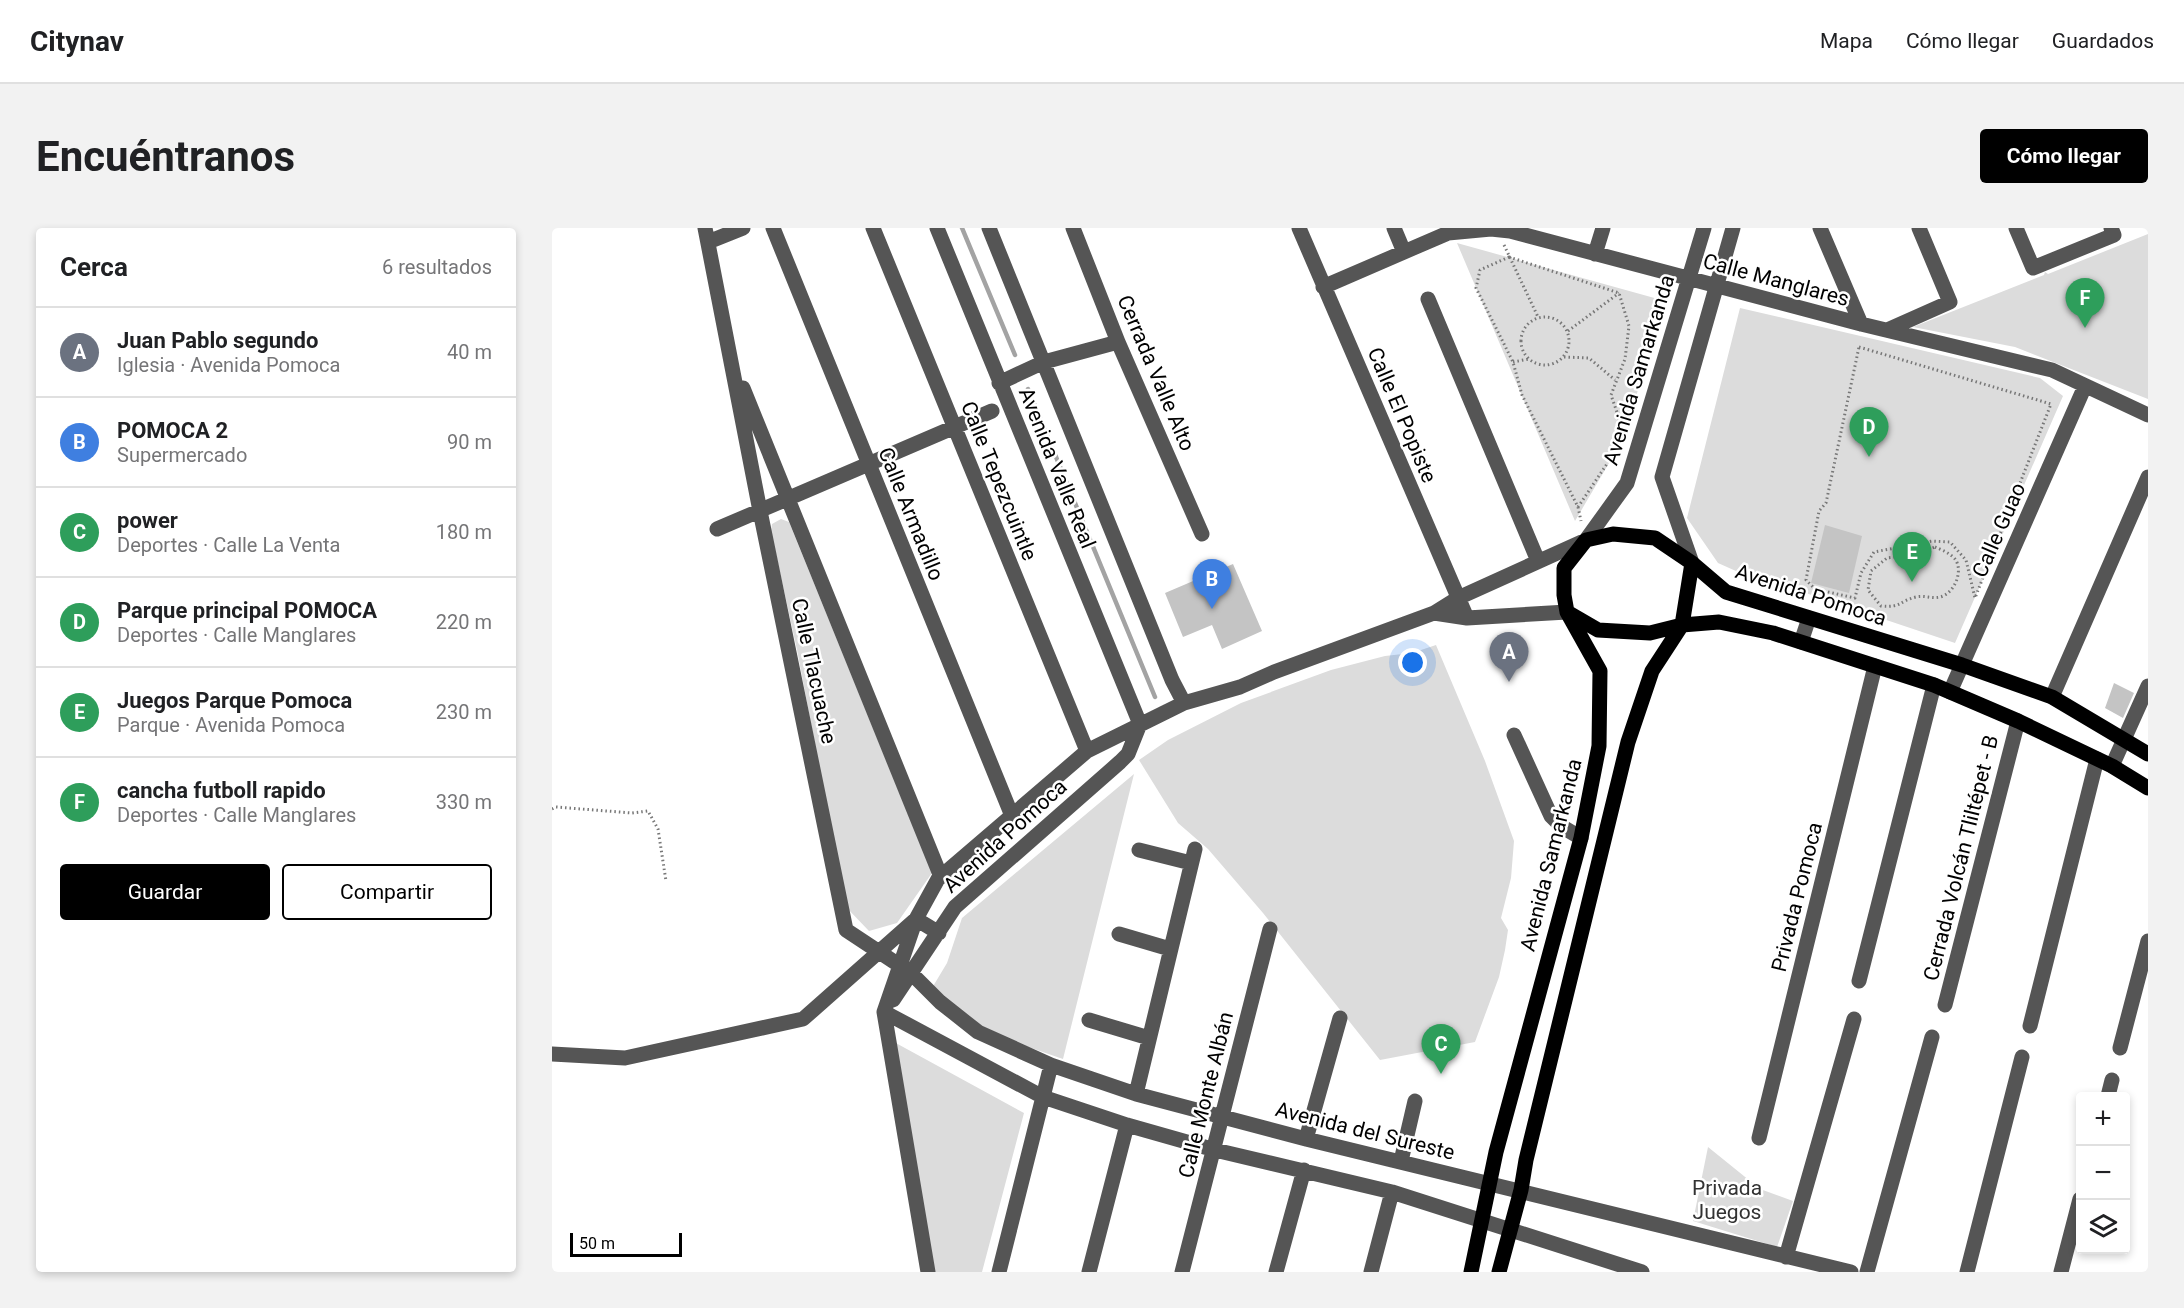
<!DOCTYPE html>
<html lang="es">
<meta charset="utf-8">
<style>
:root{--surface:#fff;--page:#f2f2f2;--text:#202124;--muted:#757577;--line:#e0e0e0;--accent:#000}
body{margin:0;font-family:Roboto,sans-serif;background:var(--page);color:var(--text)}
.controls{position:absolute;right:18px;bottom:18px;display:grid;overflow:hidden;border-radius:6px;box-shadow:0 3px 9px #0003}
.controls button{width:54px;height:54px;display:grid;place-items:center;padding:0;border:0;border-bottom:2px solid var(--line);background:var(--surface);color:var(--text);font:30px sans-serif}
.scale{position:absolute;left:18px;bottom:15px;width:112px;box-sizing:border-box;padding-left:6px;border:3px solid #000;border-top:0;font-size:16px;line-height:21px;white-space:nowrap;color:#000;-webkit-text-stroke:4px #fff;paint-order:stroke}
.you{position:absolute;left:861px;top:435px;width:21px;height:21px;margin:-15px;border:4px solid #fff;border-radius:50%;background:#1a73e8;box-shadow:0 0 0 9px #1a73e833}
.badge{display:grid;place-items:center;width:39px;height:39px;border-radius:50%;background:var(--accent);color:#fff;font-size:20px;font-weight:700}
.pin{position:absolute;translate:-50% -50px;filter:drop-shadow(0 2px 3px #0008)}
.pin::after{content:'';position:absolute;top:32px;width:21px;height:18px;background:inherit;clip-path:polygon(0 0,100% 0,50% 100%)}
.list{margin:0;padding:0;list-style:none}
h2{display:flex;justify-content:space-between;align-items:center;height:78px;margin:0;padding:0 24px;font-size:26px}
h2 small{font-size:20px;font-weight:400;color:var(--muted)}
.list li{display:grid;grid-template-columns:39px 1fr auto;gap:18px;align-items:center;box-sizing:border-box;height:90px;padding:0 24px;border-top:2px solid var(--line)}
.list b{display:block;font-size:22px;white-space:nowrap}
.list p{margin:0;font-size:20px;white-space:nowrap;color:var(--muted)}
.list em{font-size:20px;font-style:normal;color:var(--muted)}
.actions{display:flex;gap:12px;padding:18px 24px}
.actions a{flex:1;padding:14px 0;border:2px solid var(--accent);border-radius:6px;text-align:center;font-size:21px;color:var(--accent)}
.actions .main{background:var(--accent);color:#fff}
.icon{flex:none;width:33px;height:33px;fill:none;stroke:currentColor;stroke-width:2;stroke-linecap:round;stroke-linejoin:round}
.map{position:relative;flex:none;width:1596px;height:1044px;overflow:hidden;border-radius:6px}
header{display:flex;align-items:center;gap:36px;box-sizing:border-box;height:84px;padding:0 30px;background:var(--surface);border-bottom:2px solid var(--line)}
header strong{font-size:28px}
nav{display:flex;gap:33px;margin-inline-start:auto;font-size:21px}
.intro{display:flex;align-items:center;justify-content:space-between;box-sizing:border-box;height:144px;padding:0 36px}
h1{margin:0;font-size:42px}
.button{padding:15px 27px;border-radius:6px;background:var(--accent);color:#fff;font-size:21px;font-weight:700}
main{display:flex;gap:36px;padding:0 36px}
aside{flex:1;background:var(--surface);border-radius:6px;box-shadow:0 3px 9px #0003}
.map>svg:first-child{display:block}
.green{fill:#dcdcdc}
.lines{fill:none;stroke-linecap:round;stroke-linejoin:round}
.stream{stroke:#a3a3a3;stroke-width:4.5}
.building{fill:#c4c4c4}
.path{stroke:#777;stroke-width:3;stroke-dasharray:1.5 3;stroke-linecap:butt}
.minor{stroke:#555;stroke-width:15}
.major{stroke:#000;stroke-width:15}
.labels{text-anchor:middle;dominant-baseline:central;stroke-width:5;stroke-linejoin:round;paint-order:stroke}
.street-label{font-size:21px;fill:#000;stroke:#fff}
.park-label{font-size:21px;fill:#333;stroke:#fff}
</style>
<header>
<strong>Citynav</strong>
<nav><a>Mapa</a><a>Cómo llegar</a><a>Guardados</a></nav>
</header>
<div class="intro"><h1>Encuéntranos</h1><a class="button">Cómo llegar</a></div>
<main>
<aside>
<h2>Cerca<small>6 resultados</small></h2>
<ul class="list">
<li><span class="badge" style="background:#6b7280">A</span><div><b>Juan Pablo segundo</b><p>Iglesia · Avenida Pomoca</p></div><em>40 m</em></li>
<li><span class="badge" style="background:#3f7fe0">B</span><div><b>POMOCA 2</b><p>Supermercado</p></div><em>90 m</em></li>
<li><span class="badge" style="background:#2e9e5b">C</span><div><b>power</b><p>Deportes · Calle La Venta</p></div><em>180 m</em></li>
<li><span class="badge" style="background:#2e9e5b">D</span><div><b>Parque principal POMOCA</b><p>Deportes · Calle Manglares</p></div><em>220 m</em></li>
<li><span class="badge" style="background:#2e9e5b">E</span><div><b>Juegos Parque Pomoca</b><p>Parque · Avenida Pomoca</p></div><em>230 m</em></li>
<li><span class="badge" style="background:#2e9e5b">F</span><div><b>cancha futboll rapido</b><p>Deportes · Calle Manglares</p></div><em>330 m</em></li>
</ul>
<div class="actions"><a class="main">Guardar</a><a>Compartir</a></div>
</aside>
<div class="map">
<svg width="1596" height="1044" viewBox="0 0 1596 1044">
<rect width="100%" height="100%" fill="#fff"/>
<path class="green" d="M 1596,6 L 1596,171 L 1463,119 L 1361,99 L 1492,47 L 1493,44 L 1496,46 Z
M 905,15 L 1106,71 L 1084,170 L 1067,218 L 1023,293 Z
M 1188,80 L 1488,150 L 1511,168 L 1403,415 L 1221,354 L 1204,352 L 1166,335 L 1135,290 Z
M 229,291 L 237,294 L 380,645 L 345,695 L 317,703 L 294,679 L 245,422 L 219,303 L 220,296 Z
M 884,417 L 933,533 L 962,613 L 959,650 L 949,690 L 956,702 L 953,722 L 947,749 L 923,814 L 828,832 L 711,685 L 656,621 L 626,595 L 587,532 L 616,512 L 689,475 L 779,442 L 833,428 L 860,425 Z
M 582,546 L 511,831 L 427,802 L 380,760 L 395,735 L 410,690 Z
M 342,814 L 472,885 L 430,1044 L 383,1044 Z
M 1156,919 L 1208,961 L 1241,973 L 1225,1019 L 1141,993 Z"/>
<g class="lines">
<path class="stream" d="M 410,0 L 463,127
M 476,161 L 603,469"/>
</g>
<path class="building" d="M 1273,297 L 1310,308 L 1297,365 L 1259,355 Z
M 681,336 L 710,403 L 670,421 L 660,397 L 631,409 L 613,365 Z
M 1562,455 L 1582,465 L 1571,490 L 1553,480 Z"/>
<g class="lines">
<path class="path" d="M 952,17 L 986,89
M 957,29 L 1067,65 L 1077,98 L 1073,131 L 1059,167 L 1067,190 L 1067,218 L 1026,279 L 970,167 L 961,134 L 924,60 L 928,42 Z
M969 113a24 24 0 1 1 48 0a24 24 0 1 1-48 0Z
M 1016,103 L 1067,65
M 1307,119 L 1499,176 L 1423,370 L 1414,332 L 1398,314 L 1380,313 L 1322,324 L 1309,345 L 1303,370 L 1263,361 L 1254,352 L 1267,283 L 1274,275 Z
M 1012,129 L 1037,130 L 1063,152
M 961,134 L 977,131
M 1026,279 L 1029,293
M 1383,319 C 1390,322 1398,325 1403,331 C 1412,343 1402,366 1388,369 C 1380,371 1372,367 1364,369 C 1347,373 1350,380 1329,378 L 1316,362 L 1319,343 L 1335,330 L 1360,327 Z
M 0,581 L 4,579 L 80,585 L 96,583 L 106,601 L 114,653"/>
<path class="minor" d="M 153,0 L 208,283 L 294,702 L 359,745 L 388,774 L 426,804 L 499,837 L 584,866 L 754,911 L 1299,1044
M 221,0 L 460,588
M 321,0 L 535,523
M 385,0 L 588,496
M 437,0 L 620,452 L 632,475
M 521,0 L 566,114 L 650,306
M 747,0 L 915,390
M 842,0 L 852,24
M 1268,0 L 1309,96
M 1464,0 L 1481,40 L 1562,7 L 1559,0
M 156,14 L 191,0
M 1043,26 L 1051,0
M 771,59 L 896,5 L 939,1 L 958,3 L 1309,96 L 1500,142 L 1596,187
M 876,71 L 986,333
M 1335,102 L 1398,74 L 1367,0
M 447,155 L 492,134 L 566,114
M 191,160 L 389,649
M 165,301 L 440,183
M 1140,335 L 1110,249 L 1181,0
M 882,385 L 915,390 L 1015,384
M 1249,414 L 1257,390
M 1398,464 L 1533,158
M 1500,469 L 1596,249
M 962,507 L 999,588 L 1009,598 L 1029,610
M 1560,538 L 1596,458
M 587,622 L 639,635
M 567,706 L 618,721
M 1307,753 L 1382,457
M 341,772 L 403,679 L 568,534 L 576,526 L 588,496
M 1393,777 L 1466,493
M 332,784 L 491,869 L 575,897 L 663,922 L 840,964 L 1090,1044
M 537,792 L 597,810
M 1478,798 L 1545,531
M 1568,820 L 1596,713
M 0,826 L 73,830 L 251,791 L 364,691 L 387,705
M 584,866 L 643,621
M 1556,868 L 1560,852
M 1207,910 L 1323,438
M 754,911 L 788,790
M 849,933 L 863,873
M 1234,1029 L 1302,791
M 376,1044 L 332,784 L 364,691 L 386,651 L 535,523 L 632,475 L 688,459 L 722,444 L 882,385 L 906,370 L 1034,312 L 1075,255 L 1152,0
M 447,1044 L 499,837
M 537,1044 L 575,897
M 630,1044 L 718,701
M 724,1044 L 752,942
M 819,1044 L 840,964
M 1315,1044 L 1380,809
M 1415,1044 L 1470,829
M 1509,1044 L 1528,971"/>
<path class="major" d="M 1015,384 L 1046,402 L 1098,405 L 1130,397 L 1167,394 L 1221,405 L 1382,457 L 1466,493 L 1560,538 L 1596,560
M 919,1044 L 944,924 L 1029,610 L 1047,518 L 1048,443 L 1015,384 L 1012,367 L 1012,340 L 1034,312 L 1061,306 L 1103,310 L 1140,335 L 1174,364 L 1410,437 L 1500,469 L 1596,526
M 947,1044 L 969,962 L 974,932 L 1076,514 L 1100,443 L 1130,397 L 1140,335"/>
</g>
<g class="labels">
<g class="street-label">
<text transform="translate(1224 52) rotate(15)">Calle Manglares</text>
<text transform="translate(1087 142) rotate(-73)">Avenida Samarkanda</text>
<text transform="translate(604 145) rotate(67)">Cerrada Valle Alto</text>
<text transform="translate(850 187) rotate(67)">Calle El Popiste</text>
<text transform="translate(505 240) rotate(68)">Avenida Valle Real</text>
<text transform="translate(447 253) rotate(68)">Calle Tepezcuintle</text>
<text transform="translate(359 286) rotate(68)">Calle Armadillo</text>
<text transform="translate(1447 302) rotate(-66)">Calle Guao</text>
<text transform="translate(1259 367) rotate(18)">Avenida Pomoca</text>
<text transform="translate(262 443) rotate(78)">Calle Tlacuache</text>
<text transform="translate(453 608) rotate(-42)">Avenida Pomoca</text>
<text transform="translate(999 627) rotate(-76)">Avenida Samarkanda</text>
<text transform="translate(1409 630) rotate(-76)">Cerrada Volcán Tliltépet - B</text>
<text transform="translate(1245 669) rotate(-76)">Privada Pomoca</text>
<text transform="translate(654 867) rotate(-76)">Calle Monte Albán</text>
<text transform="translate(813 903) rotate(14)">Avenida del Sureste</text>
</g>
<g class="park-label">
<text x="1175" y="960">Privada<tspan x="1175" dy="24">Juegos</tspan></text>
</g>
</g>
</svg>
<div class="controls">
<button>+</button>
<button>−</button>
<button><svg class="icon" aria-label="layers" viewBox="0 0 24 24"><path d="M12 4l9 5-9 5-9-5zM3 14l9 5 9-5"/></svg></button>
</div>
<div class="scale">50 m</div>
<div class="you"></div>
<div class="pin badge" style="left:957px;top:454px;background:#6b7280">A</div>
<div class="pin badge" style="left:660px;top:381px;background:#3f7fe0">B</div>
<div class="pin badge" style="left:889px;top:846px;background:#2e9e5b">C</div>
<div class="pin badge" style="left:1317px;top:229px;background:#2e9e5b">D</div>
<div class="pin badge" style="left:1360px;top:354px;background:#2e9e5b">E</div>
<div class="pin badge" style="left:1533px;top:100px;background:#2e9e5b">F</div>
</div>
</main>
